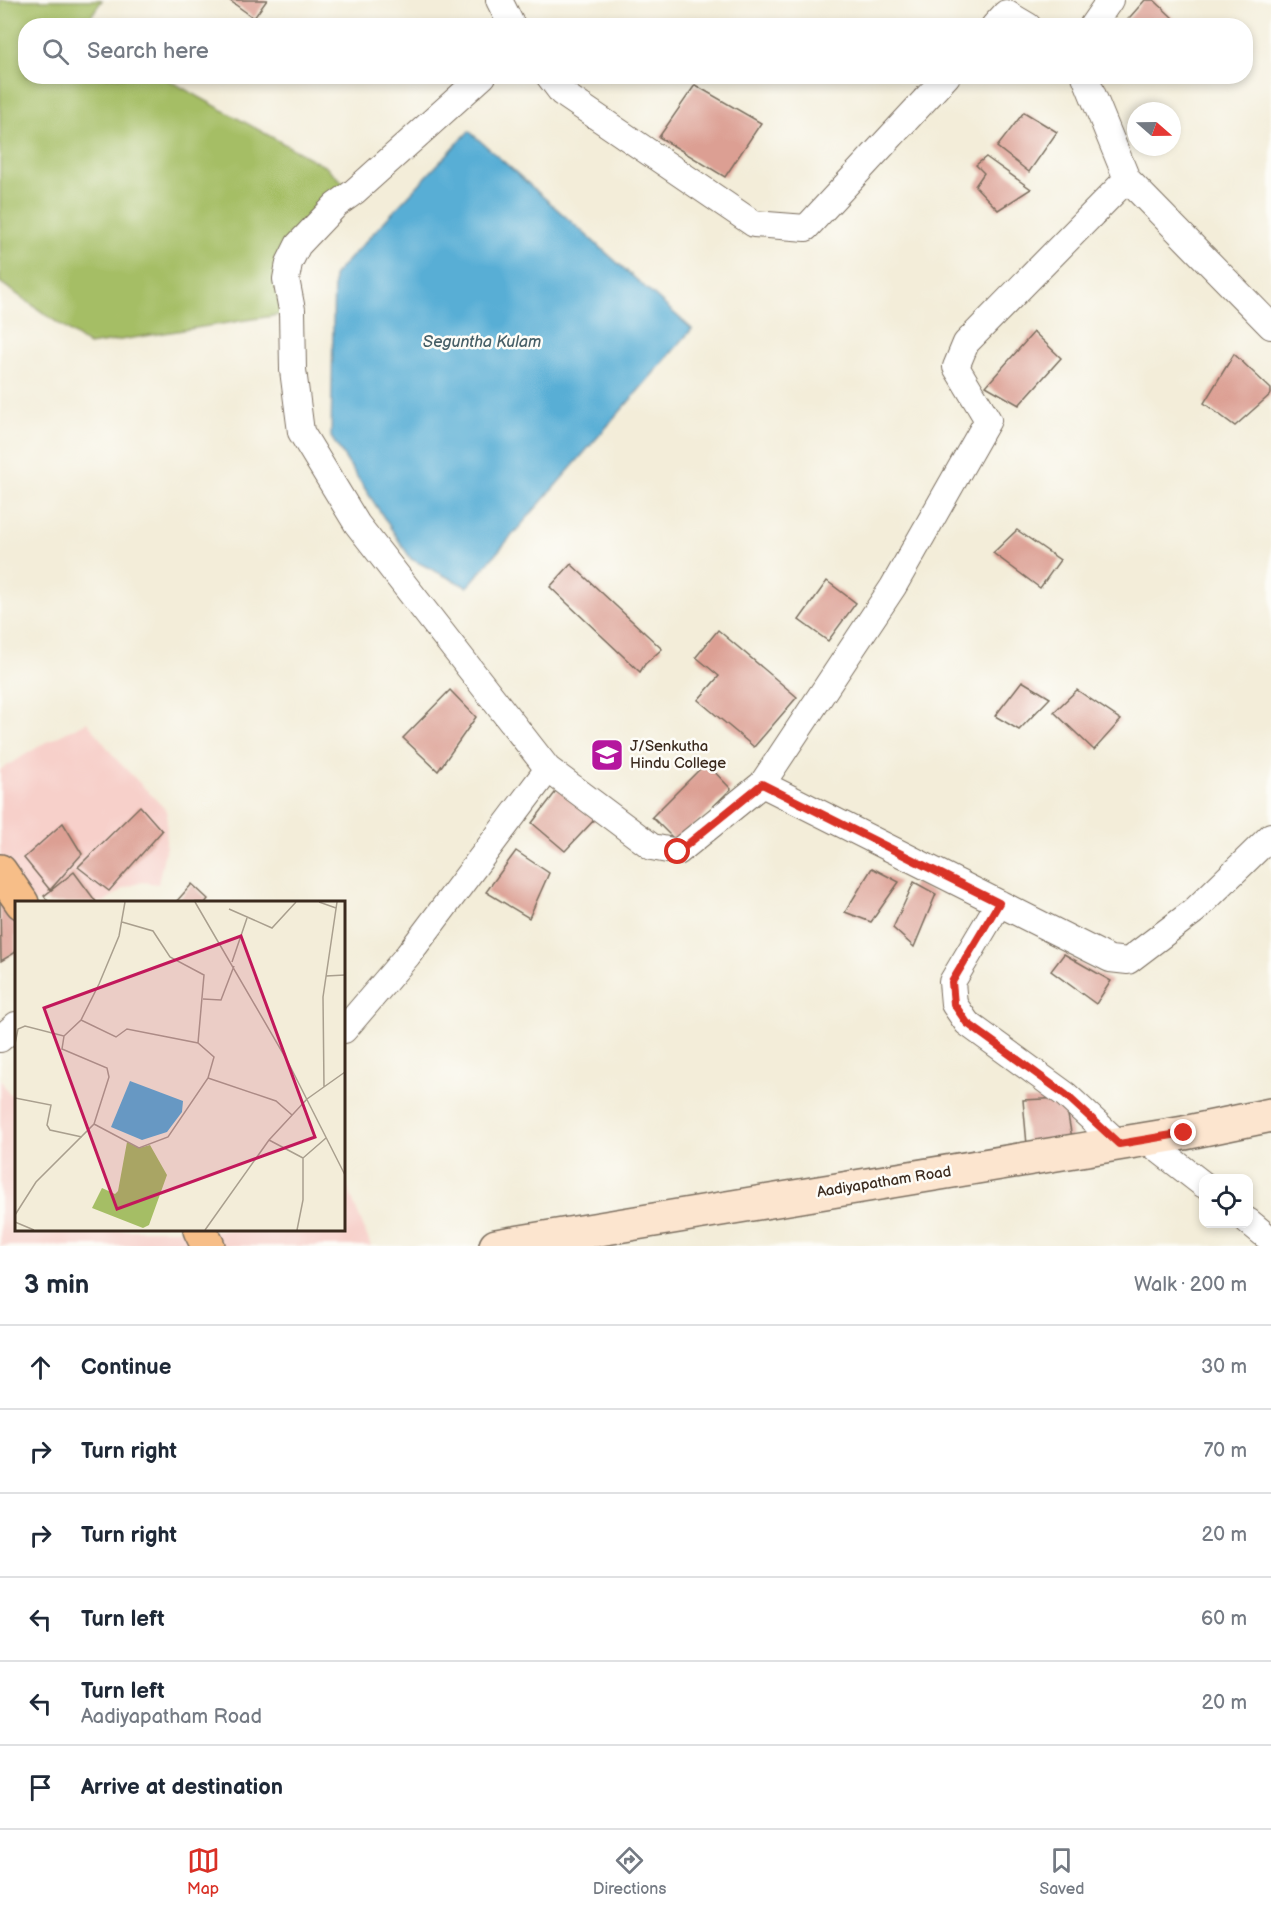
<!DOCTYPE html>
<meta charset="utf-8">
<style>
:root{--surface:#fff;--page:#f2f2f3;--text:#1f2937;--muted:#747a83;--line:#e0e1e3;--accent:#d93025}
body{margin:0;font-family:"Balsamiq Sans",sans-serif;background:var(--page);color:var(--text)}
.controls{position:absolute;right:18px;bottom:18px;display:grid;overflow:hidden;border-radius:12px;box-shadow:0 3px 9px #0003}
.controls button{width:54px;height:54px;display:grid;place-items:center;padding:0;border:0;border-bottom:2px solid var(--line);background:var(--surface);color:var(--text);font:30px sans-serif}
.compass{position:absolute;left:1127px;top:102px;width:54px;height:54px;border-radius:50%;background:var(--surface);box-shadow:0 3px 9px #0003;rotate:110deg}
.stop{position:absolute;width:18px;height:18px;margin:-14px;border:4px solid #d93025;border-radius:50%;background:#fff}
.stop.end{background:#d93025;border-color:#fff;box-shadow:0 2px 6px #0008}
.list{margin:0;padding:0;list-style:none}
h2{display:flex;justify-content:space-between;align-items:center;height:78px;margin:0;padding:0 24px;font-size:26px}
h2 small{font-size:20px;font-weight:400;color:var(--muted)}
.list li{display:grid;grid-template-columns:39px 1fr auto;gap:18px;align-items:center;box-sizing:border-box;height:84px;padding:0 24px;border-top:2px solid var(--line)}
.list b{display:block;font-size:22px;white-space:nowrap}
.list p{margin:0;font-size:20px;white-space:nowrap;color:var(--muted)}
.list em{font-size:20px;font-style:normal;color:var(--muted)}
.icon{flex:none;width:33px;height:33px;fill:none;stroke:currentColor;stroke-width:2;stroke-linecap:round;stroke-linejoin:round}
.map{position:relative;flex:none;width:1271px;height:1246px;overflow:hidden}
.search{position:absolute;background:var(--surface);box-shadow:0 3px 9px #0003;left:18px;right:18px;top:18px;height:66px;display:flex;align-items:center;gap:15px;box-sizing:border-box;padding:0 21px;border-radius:24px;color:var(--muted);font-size:22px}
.sheet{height:582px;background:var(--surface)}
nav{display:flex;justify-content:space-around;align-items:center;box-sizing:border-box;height:84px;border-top:2px solid var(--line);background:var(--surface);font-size:16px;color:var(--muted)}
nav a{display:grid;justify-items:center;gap:3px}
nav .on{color:var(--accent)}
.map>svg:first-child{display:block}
.built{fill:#f7d0ca}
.green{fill:#a5be65;stroke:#707442;stroke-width:1.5}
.water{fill:#58aed5;stroke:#4a6c7a;stroke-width:1.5}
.building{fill:#dc9f93}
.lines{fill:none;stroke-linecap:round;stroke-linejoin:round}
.street-casing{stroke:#7b6e5f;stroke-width:28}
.secondary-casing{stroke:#7b6e5f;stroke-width:36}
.primary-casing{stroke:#7b6e5f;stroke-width:36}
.street{stroke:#fff;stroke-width:26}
.secondary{stroke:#fce5cf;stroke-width:33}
.primary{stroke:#f7be88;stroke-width:33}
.route{stroke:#d93025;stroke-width:8}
.labels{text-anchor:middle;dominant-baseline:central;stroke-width:5;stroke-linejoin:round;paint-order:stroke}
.poi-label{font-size:15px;fill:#3b2a1e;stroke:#fdfcf7;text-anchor:start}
.street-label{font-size:15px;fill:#3b2a1e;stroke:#fdfcf7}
.water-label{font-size:16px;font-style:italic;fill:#475f67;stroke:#fdfcf7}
.inset-road{fill:none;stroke:#a99f8e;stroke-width:1.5}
.view{fill:#c2185b;fill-opacity:0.15;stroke:#c2185b;stroke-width:3}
.inset-edge{fill:none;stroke:#3b2a1e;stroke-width:3}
</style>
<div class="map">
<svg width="1271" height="1246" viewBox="0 0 1271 1246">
<rect width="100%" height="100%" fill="#fdfcf7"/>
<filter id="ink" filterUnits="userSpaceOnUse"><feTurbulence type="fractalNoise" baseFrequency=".0167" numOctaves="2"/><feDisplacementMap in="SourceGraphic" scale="12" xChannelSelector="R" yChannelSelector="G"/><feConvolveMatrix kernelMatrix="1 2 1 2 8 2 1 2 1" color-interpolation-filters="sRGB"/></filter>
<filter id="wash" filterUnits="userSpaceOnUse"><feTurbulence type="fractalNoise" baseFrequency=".008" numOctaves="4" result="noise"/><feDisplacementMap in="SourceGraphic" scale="24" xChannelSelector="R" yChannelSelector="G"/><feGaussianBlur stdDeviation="1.35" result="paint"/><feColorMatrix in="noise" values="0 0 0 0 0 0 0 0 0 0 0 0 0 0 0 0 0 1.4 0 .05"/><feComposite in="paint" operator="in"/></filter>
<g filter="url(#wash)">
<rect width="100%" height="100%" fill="#f3edd9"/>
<path class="built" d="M 87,722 L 117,760 L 167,811 L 166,846 L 158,884 L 142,882 L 124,888 L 104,902 L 22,902 L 0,871 L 0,770 L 43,744 Z
M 0,1079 L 9,1094 L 16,1094 L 16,1230 L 344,1230 L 344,1179 L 371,1246 L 0,1246 Z"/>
<path class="green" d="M 0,0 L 102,0 L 91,16 L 94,25 L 26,26 L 26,76 L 163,77 L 326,167 L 354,192 L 298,245 L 291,313 L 89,345 L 0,282 Z"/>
<path class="water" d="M 469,131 L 692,329 L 467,587 L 411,559 L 331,437 L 334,275 Z"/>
<g id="blocks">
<path class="building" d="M 229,0 L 267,0 L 254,18 Z
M 1145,0 L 1154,0 L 1173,18 L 1167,26 L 1122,26 Z
M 695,85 L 761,123 L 725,177 L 659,137 Z
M 1024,112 L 1057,132 L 1029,172 L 997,147 Z
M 986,157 L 1031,189 L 998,210 L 975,186 L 984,173 L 976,165 Z
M 1034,332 L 1061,358 L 1019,405 L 986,386 Z
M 1234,354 L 1271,389 L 1271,394 L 1235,426 L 1204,403 Z
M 1017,530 L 1060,560 L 1040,588 L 993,553 Z
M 571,564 L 662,649 L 645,664 L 640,672 L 550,587 Z
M 827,581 L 856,603 L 828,641 L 799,620 Z
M 718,630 L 797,697 L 754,747 L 698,700 L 719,676 L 696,657 Z
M 1022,681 L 1050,698 L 1019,730 L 995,716 Z
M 450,690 L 476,717 L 438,771 L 403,738 Z
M 1077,690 L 1121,720 L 1094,750 L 1054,712 Z
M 706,763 L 731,789 L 677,842 L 652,817 Z
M 558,789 L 595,819 L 565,851 L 532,823 Z
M 140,806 L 162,831 L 109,891 L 78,867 Z
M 63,823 L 82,854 L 50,890 L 24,858 Z
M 516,851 L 549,873 L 529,918 L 486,892 Z
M 872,868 L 899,882 L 871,922 L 845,912 Z
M 74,872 L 97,903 L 49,903 L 44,896 Z
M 914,882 L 936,894 L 914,947 L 893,928 Z
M 192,884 L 208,899 L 205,903 L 175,903 Z
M 6,897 L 16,913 L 16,952 L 1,961 L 0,900 Z
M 1064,954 L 1111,981 L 1096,1004 L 1051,971 Z
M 1065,1098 L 1072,1138 L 1027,1145 L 1023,1100 Z"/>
</g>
</g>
<g filter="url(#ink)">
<use href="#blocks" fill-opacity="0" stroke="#7b6e5f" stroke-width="1.5"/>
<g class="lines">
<defs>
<path id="street" d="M 499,0 L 512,26
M 994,26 L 1006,13 L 1028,26
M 1092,26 L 1110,0
M 483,76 L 354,192 L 336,205 L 298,245 L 289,263 L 286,279 L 292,310 L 293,370 L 301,432 L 357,524 L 548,769 L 652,847 L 678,852 L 762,784 L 893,587 L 988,420 L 956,367 L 966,343 L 1127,179
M 549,76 L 562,93 L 754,224 L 806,228 L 947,76
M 1085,76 L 1127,179 L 1271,326
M 762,784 L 1110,959 L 1128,961 L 1194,911 L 1271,836
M 999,903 L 952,982 L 954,1004 L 967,1023 L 1066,1095 L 1119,1144
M 344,1030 L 408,955 L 548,769
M 0,1039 L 16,1025
M 1145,1139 L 1204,1185
M 1248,1221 L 1271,1240"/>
<path id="secondary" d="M 496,1246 L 1184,1133 L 1271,1115"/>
<path id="primary" d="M 0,871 L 22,903
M 200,1230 L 208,1246"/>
</defs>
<use href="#street" class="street-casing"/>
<use href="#secondary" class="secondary-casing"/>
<use href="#primary" class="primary-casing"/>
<use href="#street" class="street"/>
<use href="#secondary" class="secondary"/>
<use href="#primary" class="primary"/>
</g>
</g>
<g class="lines" filter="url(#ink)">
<path class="route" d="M 678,852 L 762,784 L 999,903 L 952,982 L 954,1004 L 967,1023 L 1066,1095 L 1119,1144 L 1184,1133"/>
</g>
<defs>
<symbol id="school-square" viewBox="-11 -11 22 22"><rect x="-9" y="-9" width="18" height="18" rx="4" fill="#b5179e" stroke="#fdfcf7"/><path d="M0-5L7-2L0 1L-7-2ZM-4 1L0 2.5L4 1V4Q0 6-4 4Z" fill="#fff"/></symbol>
</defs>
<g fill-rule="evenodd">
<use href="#school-square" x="588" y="736" width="38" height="38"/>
</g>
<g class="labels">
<g class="poi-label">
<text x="630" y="746">J/Senkutha<tspan x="630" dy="17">Hindu College</tspan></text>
</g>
<g class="street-label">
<text transform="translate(884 1182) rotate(-9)">Aadiyapatham Road</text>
</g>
<g class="water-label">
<text x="482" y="342">Seguntha Kulam</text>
</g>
</g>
<g transform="translate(15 901)">
<rect width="330" height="330" fill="#f3edd9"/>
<path d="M 112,241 L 124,247 L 135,244 L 152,274 L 134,324 L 128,327 L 77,307 L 87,287 L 100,293 L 103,290 Z" fill="#a5be65"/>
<path d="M 115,180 L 168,200 L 167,211 L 152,231 L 127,239 L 96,226 Z" fill="#58aed5"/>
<path class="inset-road" d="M 180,1 L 273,161 L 330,274M 304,1 L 321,7M 214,8 L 257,27 L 281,1M 107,21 L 138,30 L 155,56 L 189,74 L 183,142M 217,61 L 232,17M 311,75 L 330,74M 188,98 L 206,99 L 219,65M 66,119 L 101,136 L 112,128 L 183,142 L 199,156 L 193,177 L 153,236 L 124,247 L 79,223M 49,135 L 66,119 L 84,83 L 104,35 L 110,1M 0,143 L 3,128 L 10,125 L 49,135 L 47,148 L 92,167 L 94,176 L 79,223 L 21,281 L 0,314M 193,177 L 261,200 L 277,214M 309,186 L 308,96 L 322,1M 0,197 L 36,204 L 32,224 L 35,229 L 67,236M 254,239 L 288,257M 0,321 L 19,329M 190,329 L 254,239 L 292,198 L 330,171M 282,329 L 288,299 L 288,257 L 311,237"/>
<path class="view" d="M 226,35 L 300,236 L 102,308 L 29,107 Z"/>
<rect width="330" height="330" class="inset-edge"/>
</g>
</svg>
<div class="controls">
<button><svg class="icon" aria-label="locate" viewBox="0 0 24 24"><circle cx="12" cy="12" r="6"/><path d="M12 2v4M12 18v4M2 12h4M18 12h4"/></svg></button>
</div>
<svg class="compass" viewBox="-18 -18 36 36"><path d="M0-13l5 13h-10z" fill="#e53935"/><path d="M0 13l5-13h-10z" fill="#747a83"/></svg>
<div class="stop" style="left:678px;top:852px"></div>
<div class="stop end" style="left:1184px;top:1133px"></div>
<div class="search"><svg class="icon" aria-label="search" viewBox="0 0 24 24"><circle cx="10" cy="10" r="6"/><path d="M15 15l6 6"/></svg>Search here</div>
</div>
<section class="sheet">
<h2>3 min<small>Walk · 200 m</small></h2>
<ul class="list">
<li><svg class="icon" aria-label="ahead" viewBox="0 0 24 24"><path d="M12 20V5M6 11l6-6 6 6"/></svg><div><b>Continue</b></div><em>30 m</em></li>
<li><svg class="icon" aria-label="right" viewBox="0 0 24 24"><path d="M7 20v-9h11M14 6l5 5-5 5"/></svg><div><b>Turn right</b></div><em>70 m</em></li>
<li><svg class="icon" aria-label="right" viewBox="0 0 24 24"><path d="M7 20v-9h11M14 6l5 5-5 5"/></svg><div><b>Turn right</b></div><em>20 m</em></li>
<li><svg class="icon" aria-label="left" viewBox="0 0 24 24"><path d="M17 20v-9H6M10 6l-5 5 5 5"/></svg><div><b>Turn left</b></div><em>60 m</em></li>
<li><svg class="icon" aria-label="left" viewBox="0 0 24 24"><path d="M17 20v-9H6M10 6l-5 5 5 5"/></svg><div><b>Turn left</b><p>Aadiyapatham Road</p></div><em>20 m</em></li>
<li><svg class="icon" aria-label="arrive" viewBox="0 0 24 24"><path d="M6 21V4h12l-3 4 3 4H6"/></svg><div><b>Arrive at destination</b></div></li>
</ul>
</section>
<nav>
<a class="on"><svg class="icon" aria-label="map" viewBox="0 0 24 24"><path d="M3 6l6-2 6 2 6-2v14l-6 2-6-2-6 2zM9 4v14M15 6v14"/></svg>Map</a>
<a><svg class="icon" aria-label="directions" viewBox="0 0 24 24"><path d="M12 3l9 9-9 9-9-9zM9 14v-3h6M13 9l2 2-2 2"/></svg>Directions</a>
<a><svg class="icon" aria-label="saved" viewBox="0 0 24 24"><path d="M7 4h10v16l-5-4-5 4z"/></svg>Saved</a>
</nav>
